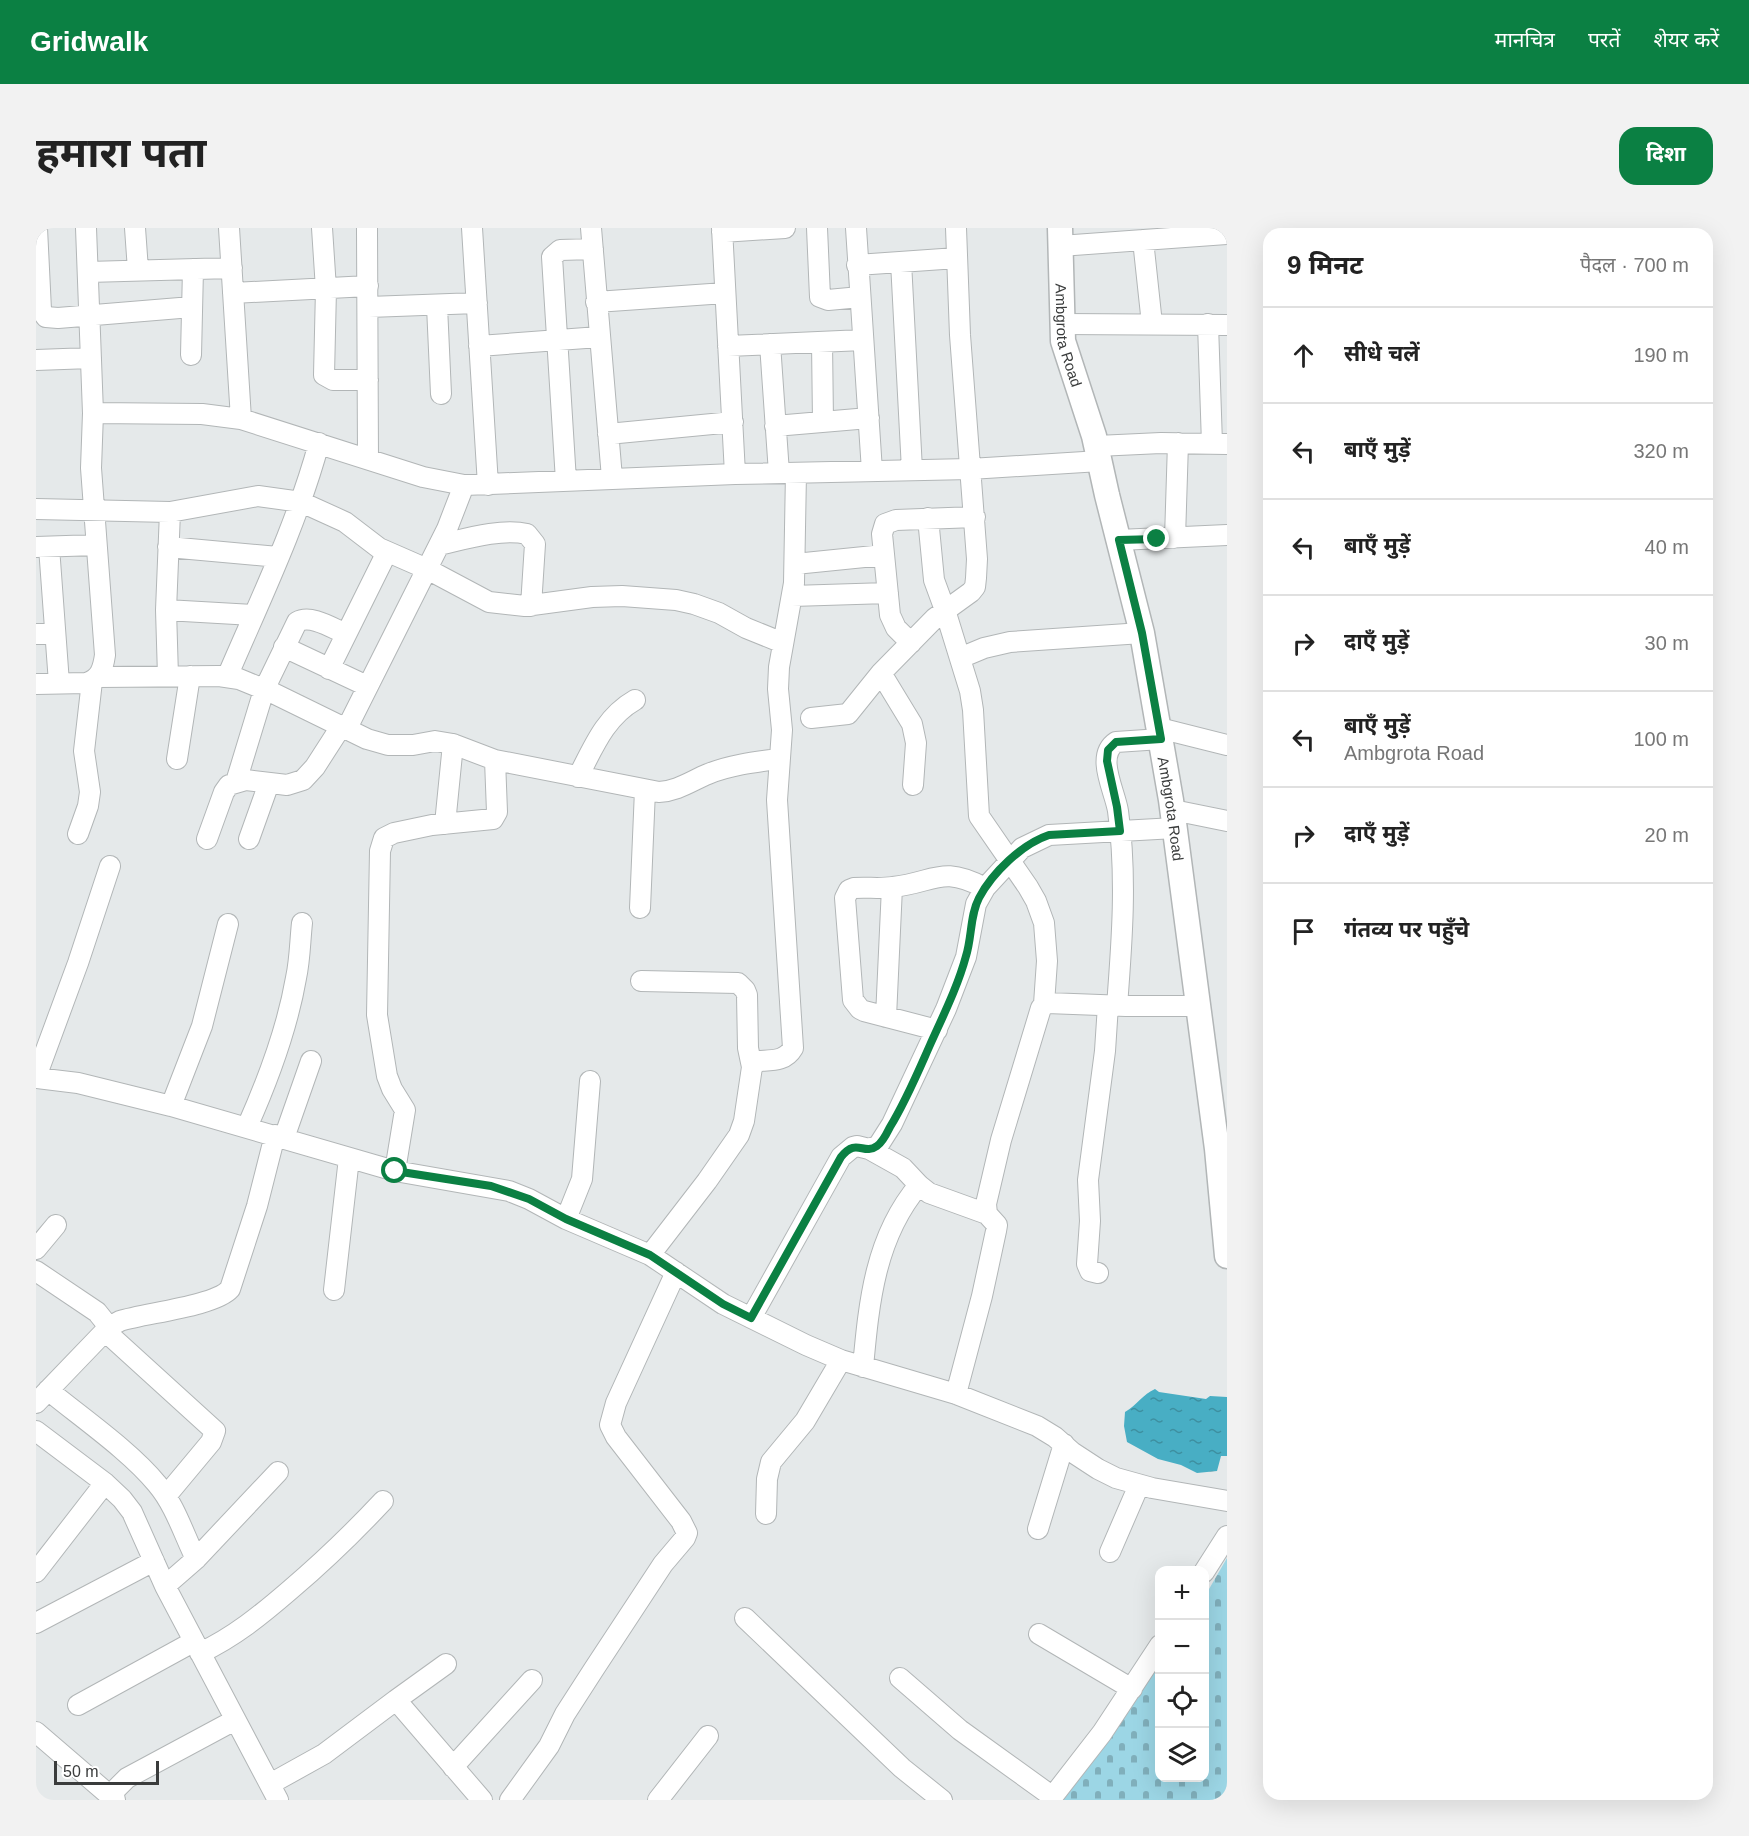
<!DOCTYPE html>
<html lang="hi">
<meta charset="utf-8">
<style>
:root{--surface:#fff;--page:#f2f2f2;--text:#222;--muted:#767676;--line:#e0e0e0;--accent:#0b8043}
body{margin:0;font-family:Arial,"Noto Sans Devanagari",sans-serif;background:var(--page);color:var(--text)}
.controls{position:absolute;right:18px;bottom:18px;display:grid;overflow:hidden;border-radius:12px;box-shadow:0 6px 24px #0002}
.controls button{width:54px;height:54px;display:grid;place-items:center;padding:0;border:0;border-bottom:2px solid var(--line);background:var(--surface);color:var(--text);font:30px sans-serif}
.scale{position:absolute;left:18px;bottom:15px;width:105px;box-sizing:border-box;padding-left:6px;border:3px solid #3a3c3c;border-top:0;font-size:16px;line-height:21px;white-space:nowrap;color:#3a3c3c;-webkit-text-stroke:4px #fff;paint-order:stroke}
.stop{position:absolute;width:18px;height:18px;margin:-14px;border:4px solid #0b8043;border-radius:50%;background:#fff}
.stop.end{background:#0b8043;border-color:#fff;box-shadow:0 2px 6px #0008}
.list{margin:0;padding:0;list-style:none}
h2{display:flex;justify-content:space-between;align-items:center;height:78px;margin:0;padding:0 24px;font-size:26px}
h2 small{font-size:20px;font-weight:400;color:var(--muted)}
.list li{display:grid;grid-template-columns:39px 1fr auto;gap:18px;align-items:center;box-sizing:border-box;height:96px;padding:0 24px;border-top:2px solid var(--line)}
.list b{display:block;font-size:22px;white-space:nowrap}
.list p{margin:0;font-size:20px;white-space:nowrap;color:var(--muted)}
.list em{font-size:20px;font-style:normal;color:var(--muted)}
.icon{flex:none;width:33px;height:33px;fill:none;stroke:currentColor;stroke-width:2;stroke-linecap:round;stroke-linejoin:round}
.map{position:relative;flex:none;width:1191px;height:1572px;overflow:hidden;border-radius:18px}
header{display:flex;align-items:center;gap:36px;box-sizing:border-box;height:84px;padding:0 30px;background:var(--accent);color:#fff}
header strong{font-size:28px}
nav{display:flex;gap:33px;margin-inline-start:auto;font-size:21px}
.intro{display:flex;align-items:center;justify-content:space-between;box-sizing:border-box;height:144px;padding:0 36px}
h1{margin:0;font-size:42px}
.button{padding:15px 27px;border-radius:18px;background:var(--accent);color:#fff;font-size:21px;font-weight:700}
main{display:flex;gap:36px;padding:0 36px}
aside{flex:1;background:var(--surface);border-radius:18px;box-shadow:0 6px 24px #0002}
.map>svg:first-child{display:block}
.cemetery{fill:url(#cemetery-stones)}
.water{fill:url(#water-ripples)}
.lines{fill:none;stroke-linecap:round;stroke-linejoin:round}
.minor-casing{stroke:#b2b6b7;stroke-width:22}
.major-casing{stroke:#b2b6b7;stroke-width:27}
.minor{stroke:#fff;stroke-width:20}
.major{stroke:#fff;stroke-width:24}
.route{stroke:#0b8043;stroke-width:8}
.labels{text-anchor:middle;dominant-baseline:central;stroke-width:4.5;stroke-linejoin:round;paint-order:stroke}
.street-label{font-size:15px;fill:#3a3c3c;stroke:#fff}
</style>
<header>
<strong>Gridwalk</strong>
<nav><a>मानचित्र</a><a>परतें</a><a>शेयर करें</a></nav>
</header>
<div class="intro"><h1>हमारा पता</h1><a class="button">दिशा</a></div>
<main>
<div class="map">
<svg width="1191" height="1572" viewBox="0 0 1191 1572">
<defs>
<pattern id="cemetery-stones" width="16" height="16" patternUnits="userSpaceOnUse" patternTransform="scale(1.5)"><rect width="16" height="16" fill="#9cd6e5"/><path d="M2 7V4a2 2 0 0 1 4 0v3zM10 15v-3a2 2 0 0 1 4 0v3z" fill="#80afbb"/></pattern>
<pattern id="water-ripples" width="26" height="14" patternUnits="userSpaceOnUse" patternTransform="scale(1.5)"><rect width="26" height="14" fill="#48aec4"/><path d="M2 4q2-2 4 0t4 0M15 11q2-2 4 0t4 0" fill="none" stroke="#3d8fa0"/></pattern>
</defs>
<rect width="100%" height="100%" fill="#e5e9ea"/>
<path class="cemetery" d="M 1191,1330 L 1191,1572 L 1026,1572 L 1048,1545 L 1123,1434 L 1124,1550 L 1168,1550 L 1169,1368 Z"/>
<path class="water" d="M 1119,1161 L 1123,1164 L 1170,1171 L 1174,1168 L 1191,1169 L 1191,1228 L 1185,1228 L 1181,1243 L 1161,1245 L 1145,1237 L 1122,1231 L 1091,1214 L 1088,1198 L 1089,1184 C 1101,1177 1107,1166 1119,1161 Z"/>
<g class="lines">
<defs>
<path id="minor" d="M 1,0 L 5,82 L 10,89 L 22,90 L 156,79
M 99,0 L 102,42
M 193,0 L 205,191
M 286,0 L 290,61 L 288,147 L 297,152 L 332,152
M 331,0 L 332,231
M 436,0 L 452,257
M 555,0 L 576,250
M 686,0 L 699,246
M 781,0 L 784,69 L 792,72 L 824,69
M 820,0 L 836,243
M 686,4 L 749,0
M 1107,12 L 1116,96
M 1024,18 L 1191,6
M 865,34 L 876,242
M 821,37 L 921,30
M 52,44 L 196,40
M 197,65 L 332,58
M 560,74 L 689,65
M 401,78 L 405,166
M 333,79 L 441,75
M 1026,96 L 1191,97
M 1172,96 L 1176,216
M 786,114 L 787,194
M 734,116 L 743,245
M 443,118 L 563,109
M 692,118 L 827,112
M 155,127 L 157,41
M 0,132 L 55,130
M 57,185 L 166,186 L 205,191 L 387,249 L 428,257 L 699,246 L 934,241 L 1064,233
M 739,198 L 833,190
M 572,206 L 697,194
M 1061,218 L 1125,215 L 1191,216
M 530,253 L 516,29 L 524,22 L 557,21
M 0,281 L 134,284 L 222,268 L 265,274 L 309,294 L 343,320 L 391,341 L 453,374 L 489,378 L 556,369 L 586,368 L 640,372 L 658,376 L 683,385 L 710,400 L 747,415
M 892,290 L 898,352 L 909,382 L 934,463 L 937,482 L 943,588 L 992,659 L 1000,673 L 1008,695 L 1011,733 L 1008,776
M 1139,310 L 1142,215
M 1083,312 L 1191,307
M 403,317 C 429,311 465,300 491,306 L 499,316 L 495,378
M 0,319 L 60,317
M 13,319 L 23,455
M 132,319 L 242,329
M 759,336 L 848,327
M 756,368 L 852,365
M 130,382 L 217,387
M 0,406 L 19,404
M 875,415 L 860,400 L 854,387 L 846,306 L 849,296 L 860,292 L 939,289
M 248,419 L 331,458
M 924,430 L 948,420 L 974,414 L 1106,405
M 293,441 L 351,324
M 845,445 L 876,496 L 880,515 L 877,557
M 132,448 L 130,382 L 134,284
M 62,449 L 183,448 L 203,451 L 237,465 L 331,511 L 352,517 L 377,517 L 399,513 L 417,516 L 459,532 L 623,564 C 642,563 655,553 672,546 C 694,537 719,534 742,531
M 191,449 C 224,372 261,296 283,215
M 0,456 L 50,455 C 64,451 67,441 69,427 L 55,240 L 57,185 L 50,0
M 775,490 L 812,486 L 845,445 L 899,390 L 935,364 L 939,359 L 940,350 L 941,331 L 924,107 L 920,0
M 311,500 L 411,301 L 428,257
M 1123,500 L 1191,517
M 141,531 L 154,448
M 542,549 C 557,520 569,489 599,472
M 200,554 L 228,462 L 261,394 C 275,386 296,400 310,406
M 1137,582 L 1191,593
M 409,596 L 417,516
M 42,606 L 52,578 L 54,564 L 48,523 L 56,453
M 171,611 L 188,564 L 193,557 L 210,552 L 251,557 L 267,552 L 279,539 L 306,497
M 213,611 L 233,555
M 604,680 L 609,562
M 605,753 L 702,755 L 709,762 L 711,767 L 712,820 L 716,839
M 1081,778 C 1086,713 1091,648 1082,583 C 1079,563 1059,528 1080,514 L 1125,511
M 850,789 L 856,659
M 901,802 L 828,783 L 824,781 L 817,772 L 809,670 L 813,662 L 818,660 C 831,659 844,661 857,659 C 900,654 905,637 949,660
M 0,849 L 42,735 L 74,638
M 0,850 L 42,855 L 135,878 L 359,943 L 473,963 L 493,971 L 530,991 L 614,1027 L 687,1076 L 770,1117 L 805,1132 L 920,1166 L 1001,1198 L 1019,1209 L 1036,1224 L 1062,1241 L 1080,1250 L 1116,1260 L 1191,1273
M 135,878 L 166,798 L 192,696
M 211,899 C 232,852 251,802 260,750 C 264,732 264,713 266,695
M 248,910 L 275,833
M 833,921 L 867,940 L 883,957 L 893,965 L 951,986
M 359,943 L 369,882 L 356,861 L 351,848 L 341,787 L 344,623 L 348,610 L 358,605 L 396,597 L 457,591 L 461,584 L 459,532
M 530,991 L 546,951 L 554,853
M 0,1021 L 20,997
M 614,1027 L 671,953 L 703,907 L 708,893 L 716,839 L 722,833 C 735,832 749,834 757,820 L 741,572 L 746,502 L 742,461 L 743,439 L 758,355 L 760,245
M 0,1043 L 61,1084 L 73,1099
M 1062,1045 L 1054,1043 L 1051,1036 L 1054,993 L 1052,952 L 1069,823 L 1072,777
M 298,1062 L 313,930
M 715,1090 L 805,929 L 817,919 L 821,918 L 833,921 L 842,918 L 856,896 L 910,781 L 930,729 L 940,676 L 949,660 L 986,620 L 1013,607 L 1139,600
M 69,1103 L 179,1203 L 175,1214 L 130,1268
M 827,1139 C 833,1074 839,1009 883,957
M 12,1162 C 46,1190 94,1223 121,1256 C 139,1277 148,1307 160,1331
M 920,1166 L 946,1068 L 960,1003 L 961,997 L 951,986 L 950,976 L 965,912 L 1005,780 L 1011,775 L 1090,778 L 1163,778
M 0,1175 L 73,1099 L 84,1093 C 109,1085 179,1078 194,1061 L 221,978 L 239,907
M 0,1203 L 69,1255 L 86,1271 L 96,1284 L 129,1358 L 242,1572
M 730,1286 L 731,1251 L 735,1234 L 769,1193 L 805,1132
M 1002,1301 L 1028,1216
M 1074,1324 L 1103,1257
M 0,1344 L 69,1255
M 1168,1344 L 1191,1308
M 129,1358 L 160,1331 L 242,1244
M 709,1390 L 866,1540 L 906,1572
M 0,1395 L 118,1333
M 1003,1406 L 1096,1461
M 164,1425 C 198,1409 225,1387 254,1362 C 287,1334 318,1304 347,1273
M 864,1450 L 924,1502 L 1017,1569
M 360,1472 L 410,1436
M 42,1477 L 157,1414
M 0,1504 L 79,1572
M 417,1539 L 496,1452
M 234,1556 L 288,1526 L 360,1472 L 446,1572
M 74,1572 L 81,1560 L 91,1550 L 199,1492
M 474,1572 L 513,1518 L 529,1486 L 558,1441 L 627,1336 L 649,1310 L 651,1305 L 645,1293 L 580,1209 L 574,1197 L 580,1175 L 640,1044
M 622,1572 L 672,1508
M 1014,1572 L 1066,1505 L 1124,1417"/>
<g id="major">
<path id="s1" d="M 1024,0 L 1027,113 L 1058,208 L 1071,267 L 1106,405 L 1135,572 L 1181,921 L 1191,1028"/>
</g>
</defs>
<use href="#minor" class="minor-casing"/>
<use href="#major" class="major-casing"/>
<use href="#minor" class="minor"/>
<use href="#major" class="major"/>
</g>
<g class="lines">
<path class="route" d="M 359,943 L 455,958 L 493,971 L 530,991 L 614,1027 L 687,1076 L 715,1090 L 805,929 C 821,909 827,928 841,918 C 847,914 851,905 854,899 C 870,873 882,844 894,817 C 907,788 922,758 930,728 C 936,709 934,687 943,670 C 956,645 986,616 1013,607 L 1084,603 L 1081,579 L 1071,533 L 1072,522 L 1080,514 L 1125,511 L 1106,405 L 1083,312 L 1121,311"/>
</g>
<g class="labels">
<g class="street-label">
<text stroke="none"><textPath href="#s1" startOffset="108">Ambgrota Road</textPath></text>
<text stroke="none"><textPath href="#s1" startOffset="594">Ambgrota Road</textPath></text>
</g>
</g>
</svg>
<div class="controls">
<button>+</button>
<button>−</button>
<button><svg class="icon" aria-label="locate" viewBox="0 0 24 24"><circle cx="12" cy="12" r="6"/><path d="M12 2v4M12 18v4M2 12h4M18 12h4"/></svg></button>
<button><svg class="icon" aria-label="layers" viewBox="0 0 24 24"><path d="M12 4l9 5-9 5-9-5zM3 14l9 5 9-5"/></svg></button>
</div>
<div class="scale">50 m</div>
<div class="stop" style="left:359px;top:943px"></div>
<div class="stop end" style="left:1121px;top:311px"></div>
</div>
<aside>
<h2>9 मिनट<small>पैदल · 700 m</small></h2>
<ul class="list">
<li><svg class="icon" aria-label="ahead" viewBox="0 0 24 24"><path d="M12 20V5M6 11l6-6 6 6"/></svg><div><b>सीधे चलें</b></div><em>190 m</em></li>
<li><svg class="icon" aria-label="left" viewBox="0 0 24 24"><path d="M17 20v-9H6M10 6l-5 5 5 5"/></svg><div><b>बाएँ मुड़ें</b></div><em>320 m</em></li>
<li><svg class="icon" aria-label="left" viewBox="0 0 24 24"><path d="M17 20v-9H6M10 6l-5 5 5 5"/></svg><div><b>बाएँ मुड़ें</b></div><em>40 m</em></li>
<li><svg class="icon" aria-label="right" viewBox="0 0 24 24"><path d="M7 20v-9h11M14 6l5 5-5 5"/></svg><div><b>दाएँ मुड़ें</b></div><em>30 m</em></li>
<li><svg class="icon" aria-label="left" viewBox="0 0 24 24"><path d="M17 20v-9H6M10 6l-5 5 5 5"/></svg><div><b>बाएँ मुड़ें</b><p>Ambgrota Road</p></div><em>100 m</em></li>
<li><svg class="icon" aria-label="right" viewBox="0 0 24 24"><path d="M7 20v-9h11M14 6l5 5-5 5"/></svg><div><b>दाएँ मुड़ें</b></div><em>20 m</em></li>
<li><svg class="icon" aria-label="arrive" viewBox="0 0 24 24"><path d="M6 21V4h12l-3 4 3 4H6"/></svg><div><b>गंतव्य पर पहुँचे</b></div></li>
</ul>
</aside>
</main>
